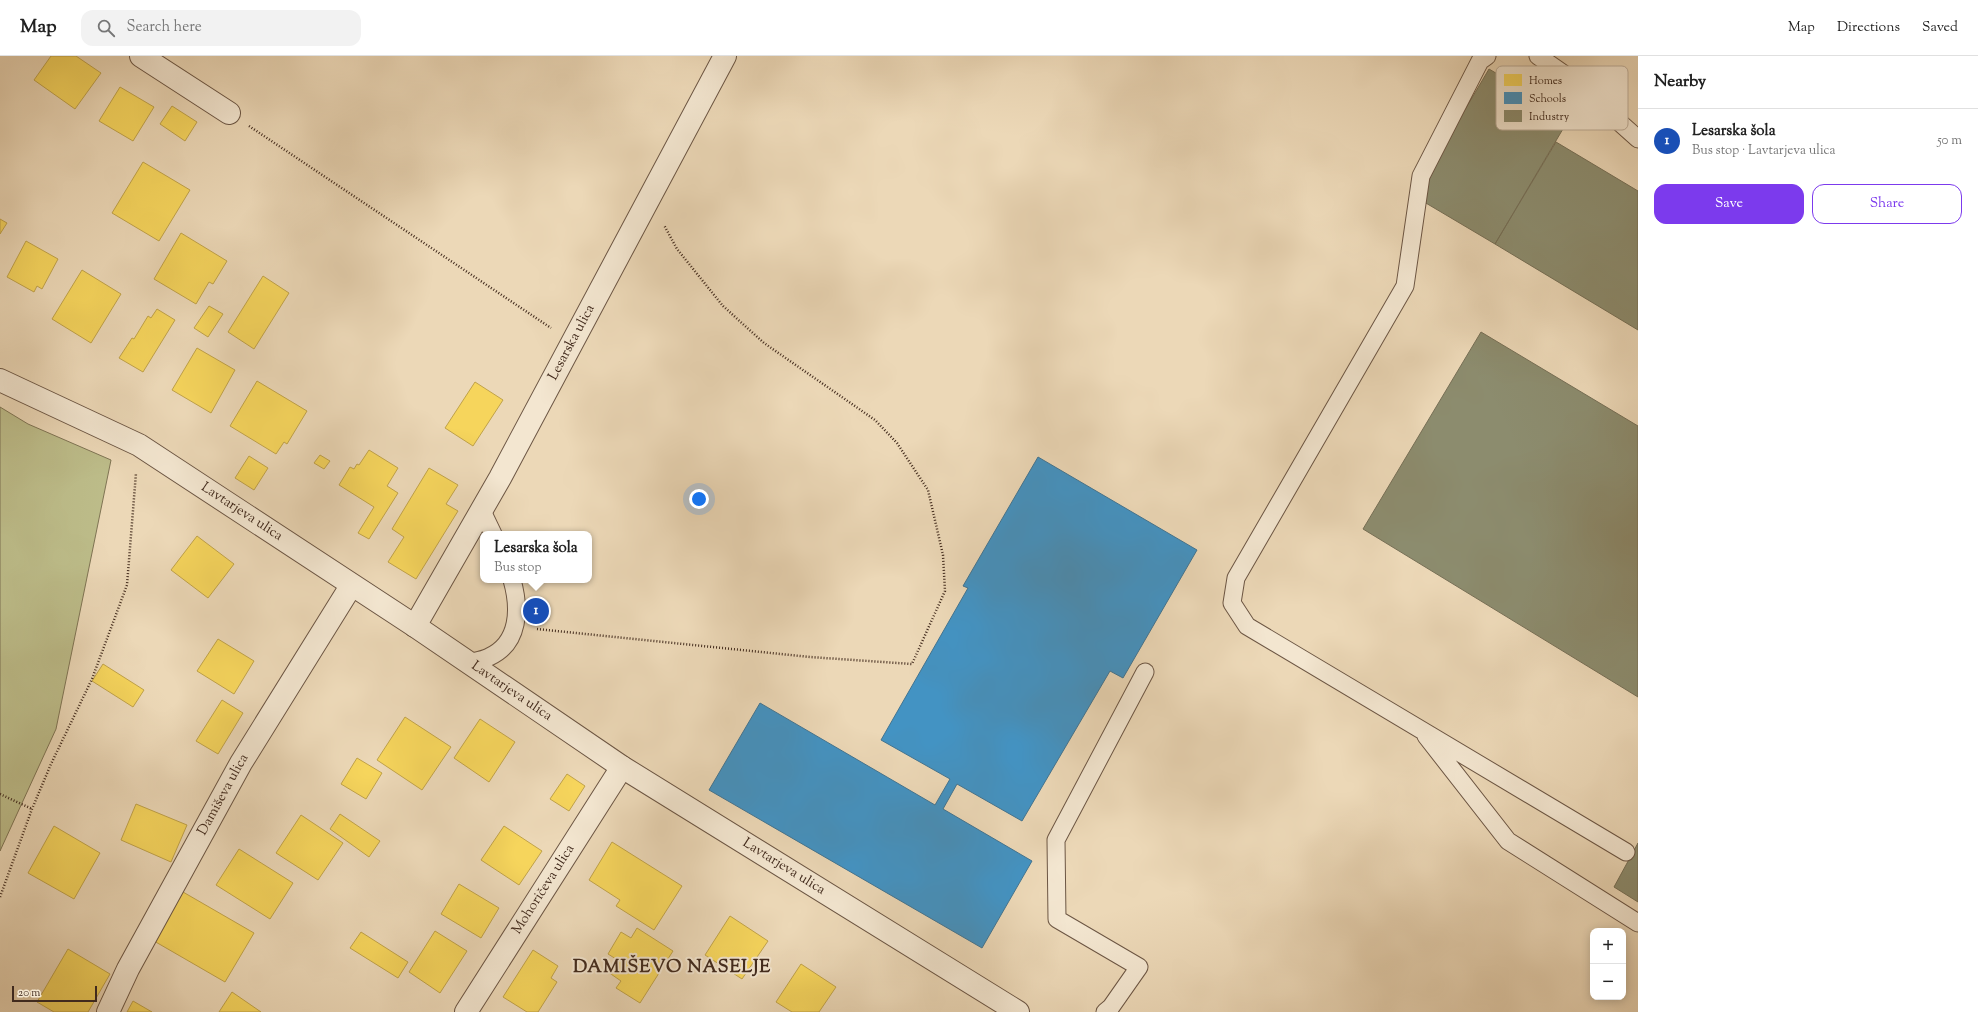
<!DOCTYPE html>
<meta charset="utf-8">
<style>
:root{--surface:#fff;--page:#f2f2f2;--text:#222;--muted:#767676;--line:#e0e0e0;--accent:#7c3aed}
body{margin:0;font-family:"Sorts Mill Goudy",serif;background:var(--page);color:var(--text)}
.controls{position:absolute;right:12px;bottom:12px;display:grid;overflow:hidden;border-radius:8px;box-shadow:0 2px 10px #0003}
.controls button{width:36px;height:36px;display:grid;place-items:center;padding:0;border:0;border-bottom:1px solid var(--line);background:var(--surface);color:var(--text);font:20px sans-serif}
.scale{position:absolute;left:12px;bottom:10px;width:85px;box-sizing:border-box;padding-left:4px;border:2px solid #412a1d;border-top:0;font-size:11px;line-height:14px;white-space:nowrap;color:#412a1d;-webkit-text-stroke:3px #f3e6d0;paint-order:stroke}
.you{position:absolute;left:699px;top:443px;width:14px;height:14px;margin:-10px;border:3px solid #fff;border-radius:50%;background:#1a73e8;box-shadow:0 0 0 6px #1a73e833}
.badge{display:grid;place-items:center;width:26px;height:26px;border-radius:50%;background:var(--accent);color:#fff;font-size:13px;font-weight:700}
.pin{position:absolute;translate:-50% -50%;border:2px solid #fff;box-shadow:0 1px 4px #0006}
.popup{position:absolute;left:480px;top:475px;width:112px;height:52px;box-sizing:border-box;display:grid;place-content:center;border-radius:8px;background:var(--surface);filter:drop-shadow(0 1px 3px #0005);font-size:13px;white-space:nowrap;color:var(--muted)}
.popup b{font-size:15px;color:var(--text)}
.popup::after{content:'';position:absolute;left:50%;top:100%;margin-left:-8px;border:8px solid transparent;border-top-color:var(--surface)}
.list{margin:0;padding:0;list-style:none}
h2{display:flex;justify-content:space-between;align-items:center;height:52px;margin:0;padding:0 16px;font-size:17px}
h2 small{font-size:13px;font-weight:400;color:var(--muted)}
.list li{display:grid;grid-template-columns:26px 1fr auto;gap:12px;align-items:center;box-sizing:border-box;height:64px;padding:0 16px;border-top:1px solid var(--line)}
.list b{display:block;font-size:15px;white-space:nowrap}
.list p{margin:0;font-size:13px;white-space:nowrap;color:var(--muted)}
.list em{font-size:13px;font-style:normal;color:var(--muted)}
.actions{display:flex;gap:8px;padding:12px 16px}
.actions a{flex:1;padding:9px 0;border:1px solid var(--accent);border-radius:12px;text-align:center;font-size:14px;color:var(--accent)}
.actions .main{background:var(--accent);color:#fff}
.icon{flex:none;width:22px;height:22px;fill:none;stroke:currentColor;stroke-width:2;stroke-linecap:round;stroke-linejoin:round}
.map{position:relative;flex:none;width:1638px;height:956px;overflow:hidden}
header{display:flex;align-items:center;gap:24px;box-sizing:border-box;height:56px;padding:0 20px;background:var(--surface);border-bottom:1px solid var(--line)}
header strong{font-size:19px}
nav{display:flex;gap:22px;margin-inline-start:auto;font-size:14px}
.search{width:280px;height:36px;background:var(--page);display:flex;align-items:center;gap:10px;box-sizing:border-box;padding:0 14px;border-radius:12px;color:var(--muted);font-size:15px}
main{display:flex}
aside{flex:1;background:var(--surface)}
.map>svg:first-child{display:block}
.green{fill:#bdbd8a;stroke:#7f7454}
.homes{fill:#f6d55c;stroke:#c0a249}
.schools{fill:#4393c3;stroke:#427491}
.industry{fill:#8c8c6e;stroke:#766f56}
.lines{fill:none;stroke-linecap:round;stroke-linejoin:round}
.lane-casing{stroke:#6c5644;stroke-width:19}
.street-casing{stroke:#6c5644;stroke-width:24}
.path{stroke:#412a1d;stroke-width:2.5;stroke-dasharray:1 2;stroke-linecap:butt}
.lane{stroke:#f3e6d0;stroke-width:17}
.street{stroke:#f3e6d0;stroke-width:22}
.labels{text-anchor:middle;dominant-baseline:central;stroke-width:4;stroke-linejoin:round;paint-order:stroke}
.street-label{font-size:14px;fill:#412a1d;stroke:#f3e6d0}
.district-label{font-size:18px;font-weight:bold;letter-spacing:1px;fill:#412a1d;stroke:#f3e6d0}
.key{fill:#f3e6d0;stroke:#beae9a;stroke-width:1}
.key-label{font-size:11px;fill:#412a1d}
</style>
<header>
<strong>Map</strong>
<div class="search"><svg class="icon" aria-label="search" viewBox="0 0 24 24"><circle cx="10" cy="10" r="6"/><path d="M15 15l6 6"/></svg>Search here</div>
<nav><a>Map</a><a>Directions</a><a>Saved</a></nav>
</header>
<main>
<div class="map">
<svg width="1638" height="956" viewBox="0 0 1638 956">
<rect width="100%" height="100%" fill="#ecd8b7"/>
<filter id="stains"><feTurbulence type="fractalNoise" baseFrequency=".005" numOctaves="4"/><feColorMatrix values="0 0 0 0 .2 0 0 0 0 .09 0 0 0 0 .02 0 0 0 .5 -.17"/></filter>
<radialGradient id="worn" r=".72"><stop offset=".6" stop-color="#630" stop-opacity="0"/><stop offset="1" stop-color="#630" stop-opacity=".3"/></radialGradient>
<path class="green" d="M 0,351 L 28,368 L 111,404 L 56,673 L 0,795 Z"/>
<path class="homes" d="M 51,0 L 76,0 L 101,17 L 75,53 L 34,24 Z
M 120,31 L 154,51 L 133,85 L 99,65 Z
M 172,50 L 197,66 L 185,85 L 160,68 Z
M 143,106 L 190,134 L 159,185 L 112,157 Z
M 0,163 L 7,167 L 0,178 Z
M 181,177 L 227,205 L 213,228 L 209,226 L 196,248 L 154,223 Z
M 26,185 L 58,203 L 42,233 L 37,230 L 34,236 L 7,221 Z
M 82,214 L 121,238 L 91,287 L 52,263 Z
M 263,220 L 289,237 L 254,293 L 228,276 Z
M 209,250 L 223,258 L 208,281 L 194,272 Z
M 157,253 L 175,264 L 143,316 L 119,302 L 132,282 L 134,283 L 148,260 L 151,262 Z
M 197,292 L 235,314 L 211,357 L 172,334 Z
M 257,325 L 307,355 L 287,388 L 284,386 L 276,398 L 230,370 Z
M 475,326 L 503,344 L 473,390 L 445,372 Z
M 369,394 L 398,412 L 387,430 L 398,437 L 369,483 L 358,477 L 374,451 L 339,429 L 350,411 L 354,413 L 357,408 L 359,409 Z
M 320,399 L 330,405 L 324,413 L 314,407 Z
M 249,400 L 268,412 L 254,434 L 235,422 Z
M 429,412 L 458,429 L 446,448 L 458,455 L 416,523 L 388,506 L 404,481 L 392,473 Z
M 197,480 L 234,508 L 208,542 L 171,514 Z
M 218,583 L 254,605 L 234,638 L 197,615 Z
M 103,608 L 144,634 L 133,651 L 92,625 Z
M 222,644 L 243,657 L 218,698 L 196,685 Z
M 405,661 L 451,691 L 422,734 L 377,704 Z
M 480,663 L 515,686 L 489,726 L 454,702 Z
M 357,702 L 382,717 L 366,743 L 341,728 Z
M 567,718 L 585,730 L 569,755 L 550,743 Z
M 136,748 L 187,769 L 171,806 L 121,784 Z
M 340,758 L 380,785 L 369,801 L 330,773 Z
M 301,759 L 343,787 L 318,824 L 276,797 Z
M 54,770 L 100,797 L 74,843 L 28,817 Z
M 504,770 L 542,795 L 519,829 L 481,804 Z
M 612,786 L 682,830 L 654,874 L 616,850 L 620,844 L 589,824 Z
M 239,793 L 293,827 L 270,863 L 216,829 Z
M 459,828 L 499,852 L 481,882 L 441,858 Z
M 183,836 L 254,877 L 225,926 L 154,885 Z
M 730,860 L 768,885 L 742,923 L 705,899 Z
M 637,872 L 673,895 L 640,947 L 616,932 L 621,925 L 608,916 L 616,903 L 608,898 L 621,876 L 631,882 Z
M 435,875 L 467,895 L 440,937 L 409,916 Z
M 361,876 L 408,906 L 398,922 L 350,892 Z
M 68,893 L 110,918 L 88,956 L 54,956 L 37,946 Z
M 533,894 L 558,910 L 551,922 L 557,926 L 538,956 L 527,956 L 503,941 Z
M 801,908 L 836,931 L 819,956 L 792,956 L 776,946 Z
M 232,936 L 261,956 L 219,956 Z
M 133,945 L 152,956 L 127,956 Z"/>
<path class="schools" d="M 1038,401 L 1197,494 L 1123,622 L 1110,615 L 1022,765 L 957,728 L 943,753 L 1032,805 L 982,892 L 709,734 L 760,647 L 935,749 L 950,723 L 881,684 L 968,532 L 963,530 Z"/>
<path class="industry" d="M 1489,13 L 1570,61 L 1495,188 L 1414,140 Z
M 1556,86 L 1638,135 L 1638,274 L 1495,188 Z
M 1481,276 L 1638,370 L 1638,641 L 1363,473 Z
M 1638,787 L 1638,846 L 1614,831 Z"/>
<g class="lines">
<defs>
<path id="lane" d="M 1487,0 L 1480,5 L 1421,120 L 1405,230 L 1236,522 L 1232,547 L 1247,570 L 1626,796
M 1538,0 L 1571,23 L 1638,83
M 482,455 L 493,478
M 468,607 C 475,605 483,604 489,601 C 520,587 520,552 512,524
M 1426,680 L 1508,785 L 1638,867
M 1105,956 L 1111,951 L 1139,911 L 1057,863 L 1056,784 L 1145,616"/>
<g id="street">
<path d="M 141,0 L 229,57"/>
<path id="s1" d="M 0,324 L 139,389 L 415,570 L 622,711 L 1018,956"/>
<path id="s2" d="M 415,570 L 500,422 L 725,0"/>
<path id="s3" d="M 108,956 L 128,913 L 241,707 L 351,530"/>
<path id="s4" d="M 466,956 L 622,711"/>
</g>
</defs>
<use href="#lane" class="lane-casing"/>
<use href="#street" class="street-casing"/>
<path class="path" d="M 249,70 L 551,272
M 537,573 L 810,601 L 912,608 L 945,535 L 943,499 L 928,434 L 897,387 L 875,364 L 764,287 L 723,250 L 677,193 L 664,169
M 0,738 L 32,753
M 0,841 L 32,753 L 51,708 L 92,623 L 127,529 L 136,417"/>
<use href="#lane" class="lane"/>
<use href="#street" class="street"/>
</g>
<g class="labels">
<g class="street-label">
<text stroke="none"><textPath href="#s2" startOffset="324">Lesarska ulica</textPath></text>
<text stroke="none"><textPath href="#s1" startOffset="276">Lavtarjeva ulica</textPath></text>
<text stroke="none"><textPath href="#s1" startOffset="600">Lavtarjeva ulica</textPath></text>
<text stroke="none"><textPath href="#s3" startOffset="246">Damiševa ulica</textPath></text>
<text stroke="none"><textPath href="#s1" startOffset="924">Lavtarjeva ulica</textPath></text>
<text stroke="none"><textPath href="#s4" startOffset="145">Mohoričeva ulica</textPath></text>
</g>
<g class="district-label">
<text x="672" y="912">DAMIŠEVO NASELJE</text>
</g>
</g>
<rect x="1496" y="10" width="132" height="64" rx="6" class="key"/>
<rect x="1504" y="18" width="18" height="12" fill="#f6d55c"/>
<rect x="1504" y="36" width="18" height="12" fill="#4393c3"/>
<rect x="1504" y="54" width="18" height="12" fill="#8c8c6e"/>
<g class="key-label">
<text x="1529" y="28">Homes</text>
<text x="1529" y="46">Schools</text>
<text x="1529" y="64">Industry</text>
</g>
<rect width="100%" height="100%" filter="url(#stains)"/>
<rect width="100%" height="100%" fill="url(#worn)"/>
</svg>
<div class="controls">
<button>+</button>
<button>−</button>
</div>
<div class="scale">20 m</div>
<div class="you"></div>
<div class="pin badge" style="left:536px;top:555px;background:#1a4fb4">1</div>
<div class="popup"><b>Lesarska šola</b>Bus stop</div>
</div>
<aside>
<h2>Nearby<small></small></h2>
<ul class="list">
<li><span class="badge" style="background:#1a4fb4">1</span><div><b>Lesarska šola</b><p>Bus stop · Lavtarjeva ulica</p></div><em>50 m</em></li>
</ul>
<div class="actions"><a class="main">Save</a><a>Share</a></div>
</aside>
</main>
